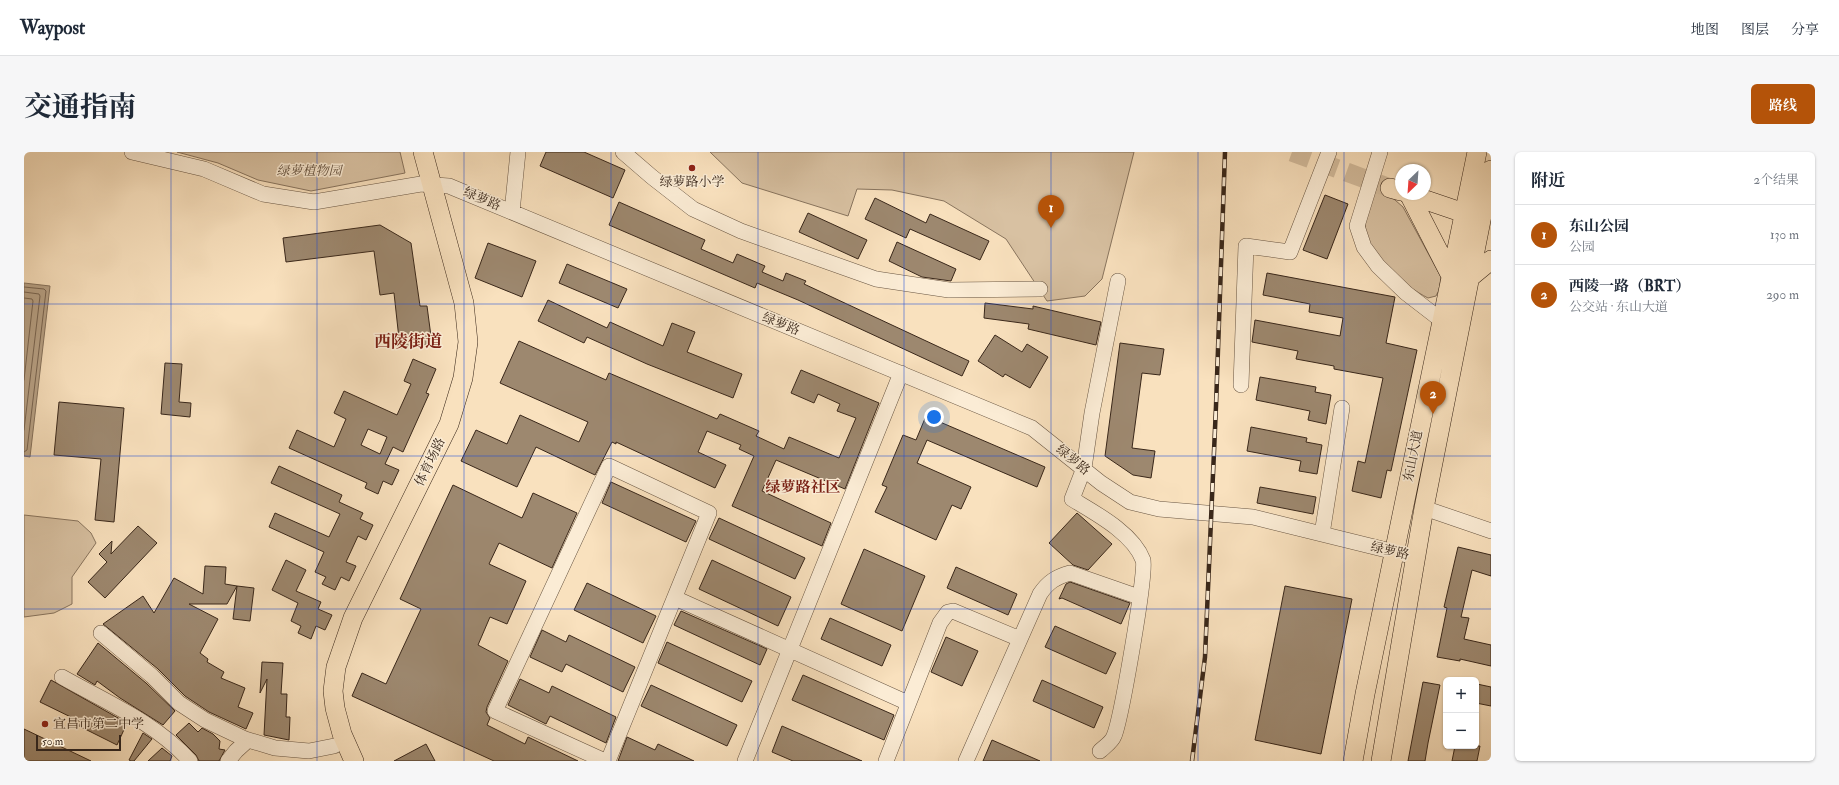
<!DOCTYPE html>
<html lang="zh">
<meta charset="utf-8">
<style>
:root{--surface:#fff;--page:#f6f6f7;--text:#1f2937;--muted:#747a83;--line:#e0e1e3;--accent:#b45309}
body{margin:0;font-family:"IM FELL Double Pica","Noto Serif SC",serif;background:var(--page);color:var(--text)}
.controls{position:absolute;right:12px;bottom:12px;display:grid;overflow:hidden;border-radius:6px;box-shadow:0 1px 3px #0004}
.controls button{width:36px;height:36px;display:grid;place-items:center;padding:0;border:0;border-bottom:1px solid var(--line);background:var(--surface);color:var(--text);font:20px sans-serif}
.compass{position:absolute;left:1371px;top:12px;width:36px;height:36px;border-radius:50%;background:var(--surface);box-shadow:0 1px 3px #0004;rotate:205deg}
.scale{position:absolute;left:12px;bottom:10px;width:85px;box-sizing:border-box;padding-left:4px;border:2px solid #39271a;border-top:0;font-size:11px;line-height:14px;white-space:nowrap;color:#39271a;-webkit-text-stroke:3px #fbecd5;paint-order:stroke}
.you{position:absolute;left:910px;top:265px;width:14px;height:14px;margin:-10px;border:3px solid #fff;border-radius:50%;background:#1a73e8;box-shadow:0 0 0 6px #1a73e833}
.badge{display:grid;place-items:center;width:26px;height:26px;border-radius:50%;background:var(--accent);color:#fff;font-size:13px;font-weight:700}
.pin{position:absolute;translate:-50% -33px;filter:drop-shadow(0 1px 2px #0008)}
.pin::after{content:'';position:absolute;top:21px;width:14px;height:12px;background:inherit;clip-path:polygon(0 0,100% 0,50% 100%)}
.list{margin:0;padding:0;list-style:none}
h2{display:flex;justify-content:space-between;align-items:center;height:52px;margin:0;padding:0 16px;font-size:17px}
h2 small{font-size:13px;font-weight:400;color:var(--muted)}
.list li{display:grid;grid-template-columns:26px 1fr auto;gap:12px;align-items:center;box-sizing:border-box;height:60px;padding:0 16px;border-top:1px solid var(--line)}
.list b{display:block;font-size:15px;white-space:nowrap}
.list p{margin:0;font-size:13px;white-space:nowrap;color:var(--muted)}
.list em{font-size:13px;font-style:normal;color:var(--muted)}
.map{position:relative;flex:none;width:1467px;height:609px;overflow:hidden;border-radius:6px}
header{display:flex;align-items:center;gap:24px;box-sizing:border-box;height:56px;padding:0 20px;background:var(--surface);border-bottom:1px solid var(--line)}
header strong{font-size:19px}
nav{display:flex;gap:22px;margin-inline-start:auto;font-size:14px}
.intro{display:flex;align-items:center;justify-content:space-between;box-sizing:border-box;height:96px;padding:0 24px}
h1{margin:0;font-size:28px}
.button{padding:10px 18px;border-radius:6px;background:var(--accent);color:#fff;font-size:14px;font-weight:700}
main{display:flex;gap:24px;padding:0 24px}
aside{flex:1;background:var(--surface);border-radius:6px;box-shadow:0 1px 3px #0004}
.map>svg:first-child{display:block}
.green{fill:#d8c1a2;stroke:#88745e}
.water{fill:#b8a286;stroke:#85715b}
.lines{fill:none;stroke-linecap:round;stroke-linejoin:round}
.shore{stroke:#786450;stroke-width:1}
.building{fill:#9d886f;stroke:#39271a;fill-rule:evenodd}
.major-tunnel{stroke:#d3bc9d;stroke-width:19;stroke-dasharray:19 10;stroke-linecap:butt}
.minor-casing{stroke:#695643;stroke-width:16}
.major-casing{stroke:#39271a;stroke-width:20}
.minor{stroke:#fbecd5;stroke-width:15}
.major{stroke:#f9e1be;stroke-width:19}
.rail-casing{stroke:#39271a;stroke-width:4.5}
.rail{stroke:#fbecd5;stroke-width:3;stroke-dasharray:9;stroke-linecap:butt}
.grid{fill:none;stroke:#1d4ed8;stroke-width:1;stroke-opacity:0.55}
.poi-dot{fill:#8f2418;stroke:#fbecd5;stroke-width:1.5}
.labels{text-anchor:middle;dominant-baseline:central;stroke-width:3;stroke-linejoin:round;paint-order:stroke}
.park-label{font-size:13px;font-style:italic;fill:#614e3c;stroke:#fbecd5}
.poi-label{font-size:13px;fill:#39271a;stroke:#fbecd5}
.street-label{font-size:13px;fill:#39271a;stroke:#fbecd5}
.quarter-label{font-size:15px;font-weight:bold;fill:#7a1f14;stroke:#fbecd5}
.district-label{font-size:17px;font-weight:bold;fill:#7a1f14;stroke:#fbecd5}
</style>
<header>
<strong>Waypost</strong>
<nav><a>地图</a><a>图层</a><a>分享</a></nav>
</header>
<div class="intro"><h1>交通指南</h1><a class="button">路线</a></div>
<main>
<div class="map">
<svg width="1467" height="609" viewBox="0 0 1467 609">
<rect width="100%" height="100%" fill="#f9e1be"/>
<filter id="stains"><feTurbulence type="fractalNoise" baseFrequency=".005" numOctaves="4"/><feColorMatrix values="0 0 0 0 .2 0 0 0 0 .09 0 0 0 0 .02 0 0 0 .5 -.17"/></filter>
<radialGradient id="worn" r=".72"><stop offset=".6" stop-color="#630" stop-opacity="0"/><stop offset="1" stop-color="#630" stop-opacity=".3"/></radialGradient>
<path class="green" d="M 153,0 L 376,0 L 381,21 L 287,39 L 234,28 L 194,11 Z
M 686,0 L 1110,0 L 1078,127 L 1061,144 L 1023,149 L 982,87 L 920,49 L 868,38 L 833,37 L 824,64 L 718,31 Z
M 1350,37 L 1363,41 L 1379,55 L 1417,125 L 1415,138 L 1412,144 L 1404,146 C 1380,134 1342,102 1341,73 C 1340,62 1347,48 1350,37 Z
M 0,363 L 54,369 L 67,381 L 72,391 L 48,425 L 48,452 L 30,461 L 0,465 Z"/>
<path class="water" d="M 0,131 L 26,134 L 6,305 L 0,304 Z"/>
<g class="lines">
<path class="shore" d="M 0,135 L 20,137 L 22,139 L 3,298 L 0,300
M 0,140 L 15,142 L 16,144 L 0,278
M 0,146 L 8,147 L 9,149 L 0,228"/>
</g>
<path class="building" d="M 522,0 L 560,0 L 601,18 L 589,46 L 516,14 Z
M 1301,43 L 1324,52 L 1303,107 L 1279,98 Z
M 851,46 L 902,71 L 906,62 L 965,89 L 956,108 L 886,77 L 882,86 L 841,67 Z
M 595,50 L 681,88 L 677,97 L 709,111 L 713,102 L 741,114 L 738,120 L 759,129 L 762,121 L 782,129 L 780,132 L 945,209 L 938,224 L 774,148 L 733,131 L 731,136 L 585,73 Z
M 784,61 L 843,88 L 834,107 L 775,80 Z
M 356,73 L 387,91 L 396,154 L 403,154 L 408,192 L 376,196 L 370,141 L 356,143 L 350,99 L 262,110 L 259,86 Z
M 873,90 L 932,117 L 927,129 L 898,125 L 865,109 Z
M 464,91 L 512,109 L 498,145 L 451,126 Z
M 543,112 L 603,137 L 594,156 L 535,131 Z
M 1243,121 L 1371,145 L 1362,191 L 1393,198 L 1367,319 L 1363,318 L 1357,346 L 1328,339 L 1334,309 L 1341,311 L 1359,226 L 1310,217 L 1310,214 L 1272,207 L 1274,199 L 1228,190 L 1231,168 L 1316,184 L 1319,166 L 1285,160 L 1286,152 L 1239,143 Z
M 524,148 L 583,176 L 586,170 L 639,194 L 648,171 L 671,180 L 663,200 L 718,222 L 709,246 L 623,212 L 563,185 L 560,191 L 514,169 Z
M 961,151 L 1009,157 L 1009,154 L 1077,170 L 1072,193 L 1004,177 L 1005,172 L 960,166 Z
M 971,183 L 998,200 L 1003,192 L 1024,205 L 1006,236 L 981,222 L 979,225 L 954,209 Z
M 495,189 L 582,228 L 585,221 L 693,267 L 696,262 L 735,279 L 732,284 L 760,297 L 765,285 L 815,306 L 832,266 L 813,259 L 816,252 L 794,242 L 790,251 L 767,241 L 777,218 L 855,251 L 821,337 L 752,308 L 738,339 L 807,371 L 798,394 L 708,354 L 730,304 L 715,297 L 717,293 L 683,279 L 674,300 L 702,313 L 691,336 L 592,290 L 592,292 L 588,290 L 571,323 L 512,295 L 493,335 L 437,309 L 452,278 L 483,292 L 496,263 L 555,290 L 564,270 L 476,231 Z
M 1096,191 L 1140,197 L 1136,223 L 1118,221 L 1108,296 L 1131,299 L 1127,326 L 1109,323 L 1081,304 Z
M 389,207 L 412,217 L 402,241 L 405,242 L 379,300 L 369,295 L 361,312 L 375,318 L 368,333 L 359,329 L 354,342 L 341,336 L 343,331 L 265,296 L 273,278 L 310,295 L 322,267 L 310,261 L 320,239 L 373,263 L 387,232 L 380,229 ZM 344,277 L 363,285 L 356,302 L 337,293 Z
M 141,211 L 158,212 L 155,250 L 167,251 L 166,265 L 137,262 Z
M 1236,225 L 1292,235 L 1291,240 L 1307,243 L 1302,272 L 1284,268 L 1286,259 L 1232,248 Z
M 35,250 L 100,256 L 90,370 L 71,368 L 77,307 L 30,303 Z
M 902,264 L 1021,315 L 1013,335 L 903,288 L 893,311 L 947,335 L 937,357 L 928,353 L 912,388 L 851,360 L 863,335 L 858,333 L 879,283 L 892,288 Z
M 1227,275 L 1283,286 L 1282,290 L 1298,293 L 1293,322 L 1275,319 L 1277,309 L 1223,299 Z
M 255,314 L 318,343 L 315,350 L 339,361 L 336,367 L 349,373 L 342,388 L 334,384 L 322,410 L 332,414 L 325,429 L 317,425 L 311,438 L 298,432 L 302,425 L 291,420 L 300,400 L 245,375 L 251,361 L 305,385 L 316,362 L 247,331 Z
M 587,330 L 672,369 L 662,390 L 578,351 Z
M 429,333 L 498,366 L 509,341 L 553,361 L 528,416 L 475,391 L 465,412 L 502,429 L 483,472 L 466,465 L 454,493 L 484,509 L 463,555 L 462,560 L 466,566 L 463,573 L 501,592 L 504,585 L 554,609 L 470,609 L 328,544 L 338,521 L 362,532 L 397,457 L 376,447 Z
M 1236,335 L 1292,345 L 1289,362 L 1233,351 Z
M 1053,361 L 1088,392 L 1064,418 L 1049,413 L 1025,391 Z
M 695,366 L 781,406 L 771,427 L 685,387 Z
M 114,374 L 133,391 L 81,446 L 64,430 L 83,410 L 75,402 L 88,389 L 87,402 Z
M 1434,395 L 1467,403 L 1467,424 L 1448,418 L 1437,465 L 1445,466 L 1440,487 L 1467,493 L 1467,514 L 1436,507 L 1436,509 L 1413,505 L 1423,456 L 1420,455 Z
M 840,397 L 901,424 L 878,479 L 817,452 Z
M 262,408 L 282,418 L 272,439 L 297,450 L 294,457 L 308,463 L 301,478 L 292,474 L 287,487 L 274,481 L 277,474 L 267,469 L 274,451 L 248,438 Z
M 688,408 L 767,445 L 754,474 L 675,437 Z
M 181,414 L 202,415 L 201,432 L 213,434 L 203,452 L 165,452 L 194,467 L 176,501 L 184,507 L 183,510 L 200,520 L 197,526 L 221,536 L 214,555 L 229,561 L 222,577 L 185,560 L 161,544 L 134,517 L 79,472 L 119,444 L 130,461 L 150,426 L 179,442 Z
M 932,415 L 993,442 L 984,463 L 923,436 Z
M 1046,430 L 1106,451 L 1097,472 L 1038,446 L 1035,447 L 1042,432 Z
M 563,431 L 632,464 L 619,491 L 550,458 Z
M 213,434 L 230,436 L 226,469 L 209,467 Z
M 1261,434 L 1328,447 L 1297,602 L 1231,588 Z
M 657,459 L 743,497 L 736,513 L 650,473 Z
M 806,466 L 867,493 L 858,514 L 797,487 Z
M 1031,474 L 1092,501 L 1082,522 L 1021,495 Z
M 518,478 L 542,490 L 545,483 L 611,515 L 599,540 L 542,512 L 538,520 L 506,505 Z
M 922,485 L 954,499 L 938,534 L 907,520 Z
M 643,490 L 728,529 L 718,550 L 634,511 Z
M 74,491 L 122,531 L 151,559 L 139,573 L 96,546 L 73,529 L 71,533 L 53,522 Z
M 238,510 L 259,511 L 257,542 L 263,542 L 262,565 L 266,565 L 265,588 L 240,583 L 243,527 L 236,541 Z
M 779,523 L 870,563 L 860,588 L 768,548 Z
M 496,527 L 525,541 L 528,534 L 592,565 L 582,591 L 526,564 L 522,572 L 484,553 Z
M 27,528 L 103,571 L 93,593 L 55,574 L 57,570 L 16,550 Z
M 1018,528 L 1079,555 L 1070,576 L 1009,549 Z
M 1399,530 L 1416,533 L 1404,591 L 1401,609 L 1384,609 Z
M 1453,532 L 1467,535 L 1467,554 L 1452,551 Z
M 627,533 L 713,573 L 703,594 L 617,554 Z
M 165,571 L 174,580 L 178,576 L 189,582 L 196,589 L 195,597 L 201,598 L 195,609 L 175,609 L 172,603 L 152,583 Z
M 758,574 L 838,609 L 769,609 L 748,600 Z
M 0,577 L 67,609 L 0,609 Z
M 119,581 L 128,587 L 110,609 L 107,609 L 105,608 Z
M 603,585 L 631,598 L 634,592 L 670,609 L 594,609 Z
M 968,588 L 1016,609 L 959,609 Z
M 402,592 L 411,609 L 370,609 Z
M 1431,594 L 1456,594 L 1453,609 L 1428,609 Z
M 138,596 L 148,604 L 146,609 L 124,609 Z"/>
<g class="lines">
<path class="major-tunnel" d="M 1268,0 L 1366,36"/>
<defs>
<path id="minor" d="M 108,0 L 180,17 L 239,42 L 290,50 L 397,32 L 425,34 L 1008,276 L 1077,331 L 1106,350 L 1135,357 L 1229,365 L 1391,405
M 599,0 L 628,25 L 669,57 L 717,79 L 852,127 L 925,138 L 1016,137
M 1356,0 L 1333,74 L 1340,95 L 1354,114 L 1382,141 L 1417,168
M 488,60 L 494,0
M 1217,233 L 1222,94 L 1266,100 L 1305,0
M 1400,356 L 1467,379
M 1298,382 L 1318,256
M 651,446 L 884,551
M 77,481 L 128,524 L 155,551 L 181,568 L 221,587 L 251,596 L 285,599 L 310,594
M 38,525 C 82,550 132,571 166,609
M 1076,599 C 1080,595 1088,590 1090,584 C 1097,568 1123,419 1119,408 C 1109,381 1071,361 1048,347 L 1060,316 L 1068,261 L 1094,129
M 204,609 L 212,599 L 224,588
M 581,609 L 471,559 L 585,314 L 685,361 L 584,609
M 721,609 L 877,221
M 862,609 L 916,471 L 924,460 L 929,459 L 996,487
M 942,609 L 1016,442 C 1024,430 1032,425 1046,421 L 1115,445"/>
<path id="major" d="M 1366,36 L 1377,39
M 1384,42 L 1440,61 L 1448,70
M 1385,42 L 1426,122
M 1444,127 L 1467,108
M 330,609 L 318,582 L 311,556 L 309,539 L 312,515 L 329,466 L 425,272 L 439,226 L 444,190 L 440,151 L 399,0
M 1329,609 L 1341,542 L 1453,0
M 1357,609 L 1400,356 L 1467,18"/>
</defs>
<use href="#minor" class="minor-casing"/>
<use href="#major" class="major-casing"/>
<use href="#minor" class="minor"/>
<use href="#major" class="major"/>
<defs>
<path id="rail" d="M 1168,609 L 1181,505 L 1192,254 L 1201,0"/>
</defs>
<use href="#rail" class="rail-casing"/>
<use href="#rail" class="rail"/>
</g>
<path class="grid" d="M 147,0 L 147,609M 293,0 L 293,609M 440,0 L 440,609M 587,0 L 587,609M 734,0 L 734,609M 880,0 L 880,609M 1027,0 L 1027,609M 1174,0 L 1174,609M 1320,0 L 1320,609M 0,152 L 1467,152M 0,304 L 1467,304M 0,457 L 1467,457"/>
<g class="poi-dot">
<circle cx="668" cy="16" r="4"/>
<circle cx="21" cy="572" r="4"/>
</g>
<g class="labels">
<g class="park-label">
<text x="285" y="19">绿萝植物园</text>
</g>
<g class="poi-label">
<text x="668" y="30">绿萝路小学</text>
<text x="29" y="572" text-anchor="start">宜昌市第二中学</text>
</g>
<g class="street-label">
<text transform="translate(458 47) rotate(23)">绿萝路</text>
<text transform="translate(757 172) rotate(22)">绿萝路</text>
<text transform="translate(1389 304) rotate(-79)">东山大道</text>
<text transform="translate(1049 308) rotate(39)">绿萝路</text>
<text transform="translate(406 310) rotate(-64)">体育场路</text>
<text transform="translate(1366 399) rotate(13)">绿萝路</text>
</g>
<g class="quarter-label">
<text x="779" y="335">绿萝路社区</text>
</g>
<g class="district-label">
<text x="384" y="189">西陵街道</text>
</g>
</g>
<rect width="100%" height="100%" filter="url(#stains)"/>
<rect width="100%" height="100%" fill="url(#worn)"/>
</svg>
<div class="controls">
<button>+</button>
<button>−</button>
</div>
<svg class="compass" viewBox="-18 -18 36 36"><path d="M0-13l5 13h-10z" fill="#e53935"/><path d="M0 13l5-13h-10z" fill="#747a83"/></svg>
<div class="scale">50 m</div>
<div class="you"></div>
<div class="pin badge" style="left:1027px;top:76px">1</div>
<div class="pin badge" style="left:1409px;top:262px">2</div>
</div>
<aside>
<h2>附近<small>2个结果</small></h2>
<ul class="list">
<li><span class="badge">1</span><div><b>东山公园</b><p>公园</p></div><em>130 m</em></li>
<li><span class="badge">2</span><div><b>西陵一路（BRT）</b><p>公交站 · 东山大道</p></div><em>290 m</em></li>
</ul>
</aside>
</main>
